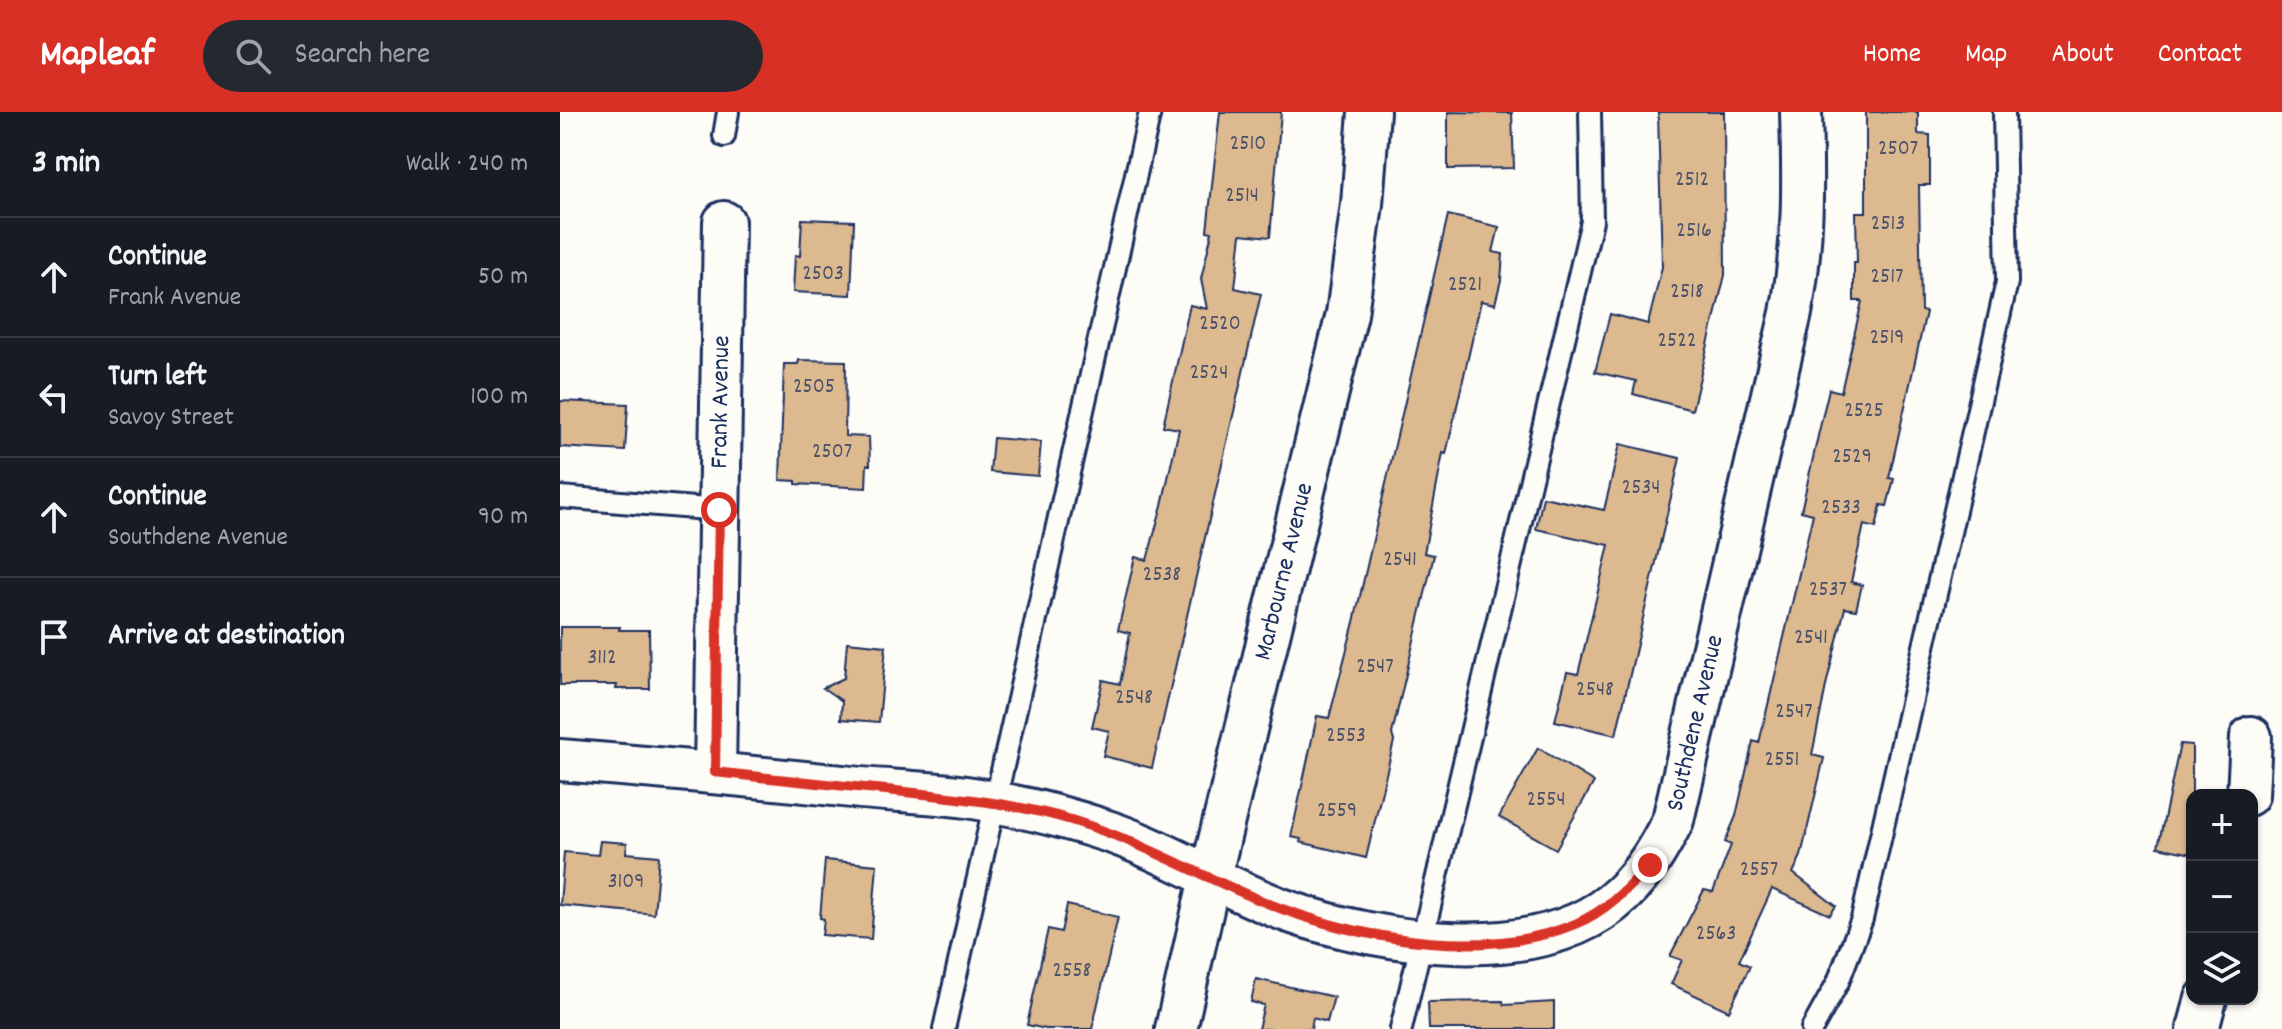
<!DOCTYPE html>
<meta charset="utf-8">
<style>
:root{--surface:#171b24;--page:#242831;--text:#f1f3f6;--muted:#9ea1a6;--line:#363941;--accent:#d93025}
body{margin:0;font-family:Dekko,sans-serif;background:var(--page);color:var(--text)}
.controls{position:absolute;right:24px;bottom:24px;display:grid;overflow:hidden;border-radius:16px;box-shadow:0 2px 6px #0004}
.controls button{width:72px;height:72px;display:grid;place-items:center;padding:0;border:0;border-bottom:2px solid var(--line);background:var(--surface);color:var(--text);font:40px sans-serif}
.stop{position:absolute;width:24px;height:24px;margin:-18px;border:6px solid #d93025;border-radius:50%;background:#fff}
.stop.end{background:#d93025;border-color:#fff;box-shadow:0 2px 8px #0008}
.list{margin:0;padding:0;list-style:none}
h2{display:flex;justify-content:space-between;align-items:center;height:104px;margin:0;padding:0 32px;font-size:34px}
h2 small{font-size:26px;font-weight:400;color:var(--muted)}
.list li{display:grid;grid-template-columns:52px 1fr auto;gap:24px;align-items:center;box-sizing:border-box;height:120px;padding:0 32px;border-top:2px solid var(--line)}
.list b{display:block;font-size:30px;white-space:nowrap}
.list p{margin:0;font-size:26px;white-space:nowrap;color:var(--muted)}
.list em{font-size:26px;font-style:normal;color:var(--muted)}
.icon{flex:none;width:44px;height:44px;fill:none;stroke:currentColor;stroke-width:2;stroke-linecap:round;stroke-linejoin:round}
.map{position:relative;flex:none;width:1722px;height:917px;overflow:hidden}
header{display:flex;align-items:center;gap:48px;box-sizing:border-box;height:112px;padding:0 40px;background:var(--accent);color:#fff}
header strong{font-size:38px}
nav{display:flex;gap:44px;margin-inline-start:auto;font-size:28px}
.search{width:560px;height:72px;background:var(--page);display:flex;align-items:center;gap:20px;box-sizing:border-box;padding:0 28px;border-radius:44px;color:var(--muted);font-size:30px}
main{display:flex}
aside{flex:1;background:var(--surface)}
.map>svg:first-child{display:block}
.building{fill:#ddb98f;stroke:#1b2f5e;stroke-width:2}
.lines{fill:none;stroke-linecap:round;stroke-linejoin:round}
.lane-casing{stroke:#1b2f5e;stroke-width:26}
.street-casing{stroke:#1b2f5e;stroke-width:46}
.lane{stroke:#fdfcf7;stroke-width:20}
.street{stroke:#fdfcf7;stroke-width:40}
.route{stroke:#d93025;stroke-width:10}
.labels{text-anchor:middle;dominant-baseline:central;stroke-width:7;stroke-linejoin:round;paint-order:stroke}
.number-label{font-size:22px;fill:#4c526a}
.street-label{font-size:26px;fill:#1b2f5e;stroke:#fdfcf7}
</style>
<header>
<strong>Mapleaf</strong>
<div class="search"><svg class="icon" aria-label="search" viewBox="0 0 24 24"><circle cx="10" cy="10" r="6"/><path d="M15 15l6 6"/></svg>Search here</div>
<nav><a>Home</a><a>Map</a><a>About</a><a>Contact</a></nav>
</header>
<main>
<aside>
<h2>3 min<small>Walk · 240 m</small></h2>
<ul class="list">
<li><svg class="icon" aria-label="ahead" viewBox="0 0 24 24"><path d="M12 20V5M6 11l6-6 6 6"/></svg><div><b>Continue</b><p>Frank Avenue</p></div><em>50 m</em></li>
<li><svg class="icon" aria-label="left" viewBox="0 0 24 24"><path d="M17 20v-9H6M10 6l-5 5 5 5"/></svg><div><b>Turn left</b><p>Savoy Street</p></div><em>100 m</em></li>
<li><svg class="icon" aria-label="ahead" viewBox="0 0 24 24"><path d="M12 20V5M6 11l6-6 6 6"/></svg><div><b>Continue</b><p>Southdene Avenue</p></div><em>90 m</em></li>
<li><svg class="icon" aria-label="arrive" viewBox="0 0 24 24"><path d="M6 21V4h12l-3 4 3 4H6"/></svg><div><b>Arrive at destination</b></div></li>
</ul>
</aside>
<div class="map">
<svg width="1722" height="917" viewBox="0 0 1722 917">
<rect width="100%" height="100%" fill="#fdfcf7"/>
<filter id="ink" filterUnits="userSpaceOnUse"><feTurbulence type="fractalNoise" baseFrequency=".0125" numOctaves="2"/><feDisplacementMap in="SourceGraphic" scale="16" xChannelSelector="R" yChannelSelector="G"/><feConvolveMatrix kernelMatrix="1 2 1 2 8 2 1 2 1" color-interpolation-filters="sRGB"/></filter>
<g filter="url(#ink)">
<path class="building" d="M 660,0 L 721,0 L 710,125 L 681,122 L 675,176 L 701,182 L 592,656 L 543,644 L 549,619 L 532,615 L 543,568 L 560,572 L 570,521 L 558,518 L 575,445 L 587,448 L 602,393 L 619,317 L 603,314 L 630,193 L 647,197 L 641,167 L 652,120 L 647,119 Z
M 888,0 L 952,1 L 954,56 L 888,57 Z
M 1098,0 L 1164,0 L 1165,163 L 1132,298 L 1073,282 L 1076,269 L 1035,260 L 1050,202 L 1088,212 L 1102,155 Z
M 1306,0 L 1358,0 L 1358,22 L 1370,23 L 1370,73 L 1359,73 L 1361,199 L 1366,200 L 1329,366 L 1334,367 L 1327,394 L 1321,393 L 1316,416 L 1304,413 L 1291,470 L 1302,473 L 1296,498 L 1285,496 L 1267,569 L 1252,643 L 1264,646 L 1241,744 L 1233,761 L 1276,794 L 1270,803 L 1212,777 L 1179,849 L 1190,854 L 1169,899 L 1111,872 L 1122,848 L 1110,844 L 1144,778 L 1153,780 L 1171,733 L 1165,730 L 1176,704 L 1193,629 L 1199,631 L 1247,428 L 1253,402 L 1241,399 L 1263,302 L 1269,277 L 1281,280 L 1302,189 L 1294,189 L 1294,151 L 1297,151 L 1296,100 L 1306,100 Z
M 888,103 L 939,115 L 933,140 L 943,142 L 941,168 L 935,192 L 921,189 L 886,342 L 883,341 L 864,441 L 874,443 L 832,622 L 834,629 L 806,746 L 740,730 L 741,727 L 731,725 L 757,604 L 769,606 L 794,510 Z
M 242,107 L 294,109 L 291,183 L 233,180 L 235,143 L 240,144 Z
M 239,248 L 286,249 L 285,324 L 309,325 L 310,353 L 307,353 L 306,376 L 236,372 L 236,369 L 220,368 L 224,252 L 238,252 Z
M 0,289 L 68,292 L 65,339 L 0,335 Z
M 433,326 L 481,330 L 478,364 L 430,360 Z
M 1060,332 L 1120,346 L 1056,623 L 995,609 L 1007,560 L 1018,562 L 1049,433 L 976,417 L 983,385 L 1044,398 Z
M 0,515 L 60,515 L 59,518 L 89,518 L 90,577 L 56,577 L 57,573 L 0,573 Z
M 287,530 L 326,534 L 319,610 L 281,607 L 282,589 L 263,576 L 284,566 Z
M 1620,632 L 1632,633 L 1632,742 L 1598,735 Z
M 978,636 L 1034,670 L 996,737 L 939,705 Z
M 40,729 L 67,731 L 66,741 L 99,744 L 94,802 L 0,793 L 4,740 L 38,743 Z
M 265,748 L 317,753 L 311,827 L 262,823 L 264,807 L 260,806 Z
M 507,793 L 558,805 L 532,917 L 486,917 L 467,913 L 488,817 L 501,820 Z
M 696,867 L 774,885 L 767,910 L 753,906 L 751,917 L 698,917 L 704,893 L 691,890 Z
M 943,889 L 944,893 L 994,890 L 994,917 L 869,917 L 868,890 Z"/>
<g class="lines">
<defs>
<path id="lane" d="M 164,24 L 168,0
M 0,385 L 159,398
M 384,917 L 590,0
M 841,917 L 1032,109 L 1030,0
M 1252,917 L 1278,870 L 1302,807 L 1447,170 L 1444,0"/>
<g id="street">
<path id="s1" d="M 0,648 C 101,656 201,665 301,676 C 346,680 395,681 439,691 C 477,698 514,708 550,720 C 611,741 666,777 727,799 C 820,832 983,858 1062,782 C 1085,760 1099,736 1113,708 L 1231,201 C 1244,131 1243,70 1241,0"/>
<path id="s2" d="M 155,660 L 164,110"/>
<path d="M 1688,683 L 1691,625"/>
<path id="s3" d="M 616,917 L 650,766 L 787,202 L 802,92 L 809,0"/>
<path d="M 1638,917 L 1646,887"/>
</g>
</defs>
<use href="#lane" class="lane-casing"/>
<use href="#street" class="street-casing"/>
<use href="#lane" class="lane"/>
<use href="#street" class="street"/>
</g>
</g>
<g class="lines" filter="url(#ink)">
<path class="route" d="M 159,398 L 155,660 C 215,667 276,673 336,679 C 390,685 444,690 497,704 C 577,725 648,770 725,798 C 811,829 929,848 1015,812 C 1045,800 1068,776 1090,753"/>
</g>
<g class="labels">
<g class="number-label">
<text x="688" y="32">2510</text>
<text x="1338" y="37">2507</text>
<text x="1132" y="68">2512</text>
<text x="682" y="84">2514</text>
<text x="1328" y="112">2513</text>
<text x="1134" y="119">2516</text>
<text x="263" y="162">2503</text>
<text x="1327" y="165">2517</text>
<text x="905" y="173">2521</text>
<text x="1127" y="180">2518</text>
<text x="660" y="212">2520</text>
<text x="1327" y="226">2519</text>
<text x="1117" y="229">2522</text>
<text x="649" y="261">2524</text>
<text x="254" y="275">2505</text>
<text x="1304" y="299">2525</text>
<text x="272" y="340">2507</text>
<text x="1292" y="345">2529</text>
<text x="1081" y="376">2534</text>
<text x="1281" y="396">2533</text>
<text x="840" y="448">2541</text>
<text x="602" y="463">2538</text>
<text x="1268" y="478">2537</text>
<text x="1251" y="526">2541</text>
<text x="42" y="546">3112</text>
<text x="815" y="555">2547</text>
<text x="1035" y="578">2548</text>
<text x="574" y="586">2548</text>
<text x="1234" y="600">2547</text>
<text x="786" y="624">2553</text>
<text x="1222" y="648">2551</text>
<text x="986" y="688">2554</text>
<text x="777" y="699">2559</text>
<text x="1199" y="758">2557</text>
<text x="66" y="770">3109</text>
<text x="1156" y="822">2563</text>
<text x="512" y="859">2558</text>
</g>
<g class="street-label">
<text stroke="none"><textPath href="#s2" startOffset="370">Frank Avenue</textPath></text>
<text stroke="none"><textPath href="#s3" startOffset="470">Marbourne Avenue</textPath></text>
<text stroke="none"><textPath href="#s1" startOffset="1290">Southdene Avenue</textPath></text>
</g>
</g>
</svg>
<div class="controls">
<button>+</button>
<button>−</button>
<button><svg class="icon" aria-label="layers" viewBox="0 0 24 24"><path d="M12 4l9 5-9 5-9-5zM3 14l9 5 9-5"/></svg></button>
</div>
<div class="stop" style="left:159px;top:398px"></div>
<div class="stop end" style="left:1090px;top:753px"></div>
</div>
</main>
